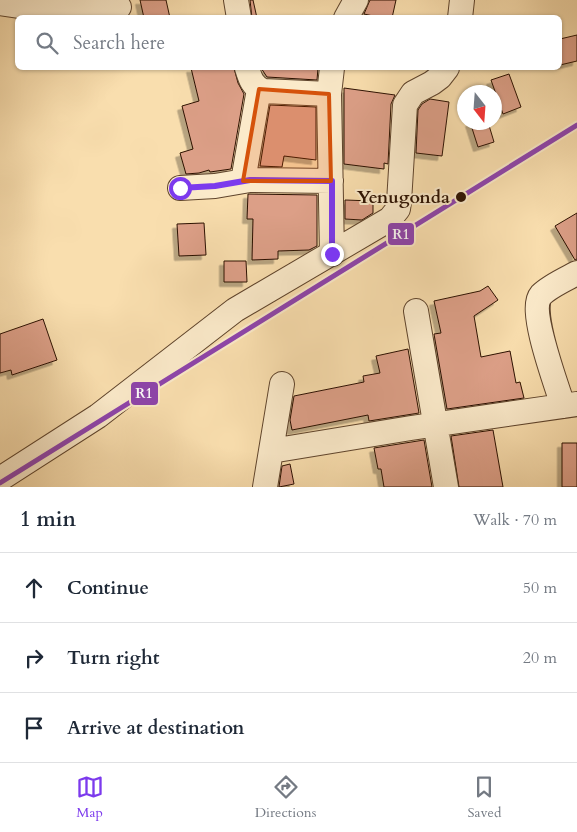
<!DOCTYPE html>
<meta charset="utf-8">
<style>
:root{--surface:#fff;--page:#f6f6f7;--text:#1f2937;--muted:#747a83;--line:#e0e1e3;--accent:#7c3aed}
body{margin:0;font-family:Cardo,serif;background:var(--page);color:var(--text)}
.compass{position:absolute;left:457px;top:85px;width:45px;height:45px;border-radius:50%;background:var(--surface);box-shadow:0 1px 4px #0004;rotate:163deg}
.stop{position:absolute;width:15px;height:15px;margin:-11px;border:4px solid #7c3aed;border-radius:50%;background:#fff}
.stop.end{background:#7c3aed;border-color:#fff;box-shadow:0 1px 5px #0008}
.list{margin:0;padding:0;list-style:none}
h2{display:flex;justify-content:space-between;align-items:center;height:65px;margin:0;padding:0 20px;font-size:21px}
h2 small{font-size:16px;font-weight:400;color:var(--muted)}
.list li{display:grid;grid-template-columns:32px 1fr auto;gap:15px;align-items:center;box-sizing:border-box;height:70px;padding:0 20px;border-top:1px solid var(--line)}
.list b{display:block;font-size:19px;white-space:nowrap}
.list em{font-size:16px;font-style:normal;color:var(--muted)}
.icon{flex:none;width:28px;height:28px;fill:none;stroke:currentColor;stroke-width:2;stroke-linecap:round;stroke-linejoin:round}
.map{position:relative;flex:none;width:577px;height:487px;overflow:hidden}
.search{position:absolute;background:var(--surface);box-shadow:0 1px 4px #0004;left:15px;right:15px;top:15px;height:55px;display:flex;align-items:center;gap:12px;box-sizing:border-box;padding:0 18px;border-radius:8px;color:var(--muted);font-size:19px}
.sheet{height:275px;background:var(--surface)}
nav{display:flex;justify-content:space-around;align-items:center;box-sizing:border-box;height:70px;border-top:1px solid var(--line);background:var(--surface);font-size:14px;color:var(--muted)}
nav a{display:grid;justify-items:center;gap:2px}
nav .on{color:var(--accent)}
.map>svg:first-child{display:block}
.building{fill:#dc9f87;stroke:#2c1100;filter:url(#shadow)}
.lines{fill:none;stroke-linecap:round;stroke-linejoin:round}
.minor-casing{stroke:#5f442c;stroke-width:26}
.minor{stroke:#fbeaca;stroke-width:24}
.rail-casing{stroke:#2c1100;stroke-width:5.5}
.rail{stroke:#fbeaca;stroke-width:4;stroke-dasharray:11;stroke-linecap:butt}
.rail-1-casing{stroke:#fbeaca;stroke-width:9}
.rail-1{stroke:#8e44ad;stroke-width:5}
.route{stroke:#7c3aed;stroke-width:6}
.marked{fill:#d5520b;fill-opacity:0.2;stroke:#d5520b;stroke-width:4;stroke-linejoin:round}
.stop-dot{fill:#2c1100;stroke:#fbeaca;stroke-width:2}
.labels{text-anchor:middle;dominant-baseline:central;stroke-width:4;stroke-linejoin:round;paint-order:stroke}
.stop-label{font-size:18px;font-weight:bold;fill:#2c1100;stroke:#fbeaca;text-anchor:end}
.line-badge{stroke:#fbeaca;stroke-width:2}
.badge-label{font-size:14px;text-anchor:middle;font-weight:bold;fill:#fff}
</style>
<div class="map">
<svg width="577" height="487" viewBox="0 0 577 487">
<defs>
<filter id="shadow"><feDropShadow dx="-4.5" dy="4.5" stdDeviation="0" flood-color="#0004"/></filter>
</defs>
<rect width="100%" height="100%" fill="#f9deae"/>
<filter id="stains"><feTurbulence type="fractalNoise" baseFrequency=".004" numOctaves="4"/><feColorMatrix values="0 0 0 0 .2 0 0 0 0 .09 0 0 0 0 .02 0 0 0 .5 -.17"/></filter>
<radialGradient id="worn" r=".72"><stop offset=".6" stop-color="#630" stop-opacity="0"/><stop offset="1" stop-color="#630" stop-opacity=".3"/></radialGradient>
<path class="building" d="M 140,0 L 166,0 L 170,18 L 144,18 Z
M 250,0 L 253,0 L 257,18 L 252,18 Z
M 370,0 L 396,0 L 392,18 L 382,18 L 364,14 Z
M 577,35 L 577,61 L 560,65 L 560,39 Z
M 191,68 L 234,68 L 238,83 L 244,94 L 231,169 L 210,172 L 209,170 L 199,173 L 186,174 L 180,153 L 193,149 L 182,106 L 199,101 Z
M 261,68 L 318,68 L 317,80 L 267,77 Z
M 509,74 L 521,107 L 503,114 L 491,80 Z
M 344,88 L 395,95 L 391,104 L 388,164 L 384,163 L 384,169 L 344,164 Z
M 430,99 L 449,102 L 442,156 L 416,153 L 418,110 L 422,104 Z
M 270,105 L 316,107 L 316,160 L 284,156 L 282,167 L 260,166 Z
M 470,122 L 488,122 L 494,142 L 478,147 Z
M 248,194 L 317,195 L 317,246 L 309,250 L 278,251 L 278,259 L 252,260 L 253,219 L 247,219 Z
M 345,200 L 373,201 L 373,213 L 362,220 L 345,219 Z
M 577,213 L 577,259 L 575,260 L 555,226 Z
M 204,223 L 206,255 L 179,256 L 177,224 Z
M 224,261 L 246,261 L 247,282 L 224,282 Z
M 488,286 L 498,300 L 474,316 L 481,357 L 510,351 L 516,383 L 520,382 L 524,398 L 447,409 L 434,334 L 441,333 L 434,301 L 480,291 Z
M 43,319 L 57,360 L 12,375 L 11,370 L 0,373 L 0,334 Z
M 408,349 L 419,413 L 369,421 L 368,415 L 292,430 L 290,420 L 294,396 L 364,382 L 363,376 L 380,373 L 376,356 Z
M 493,430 L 503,487 L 459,487 L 451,436 Z
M 424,440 L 432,487 L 384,487 L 381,469 L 378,469 L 374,448 Z
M 562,443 L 577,443 L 577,487 L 562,487 Z
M 290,464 L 294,484 L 279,487 L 282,466 Z"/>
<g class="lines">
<defs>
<path id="minor" d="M 236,0 L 239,18
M 0,3 L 46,10 L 119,7
M 346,18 L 356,0
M 460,18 L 462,0
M 247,68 C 250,78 252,86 263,91 L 329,94
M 332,68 L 329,94 L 332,254
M 243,181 L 259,89
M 180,188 L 215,186 L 250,180 L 331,181
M 416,311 L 446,487
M 563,406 C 557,386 528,310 541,295 C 550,286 566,279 577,273
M 271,451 L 411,428 L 577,404
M 0,479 L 98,416 L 235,310 L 390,219 L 398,209 L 399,202 L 405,105 L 413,93 L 432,83 L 440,77 L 447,68
M 265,487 L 282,384"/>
</defs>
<use href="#minor" class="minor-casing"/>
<use href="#minor" class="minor"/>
<defs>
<path id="rail" d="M 0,483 L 577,125"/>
</defs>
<use href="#rail" class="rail-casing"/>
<use href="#rail" class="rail"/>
<defs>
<path id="rail-1" d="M 0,483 L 577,125"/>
</defs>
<use href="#rail-1" class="rail-1-casing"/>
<use href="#rail-1" class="rail-1"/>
</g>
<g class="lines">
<path class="route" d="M 180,188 L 215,186 L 250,180 L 332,181 L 332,254"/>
</g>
<path class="marked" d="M 259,89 L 329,94 L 331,181 L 243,181 Z"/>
<circle class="stop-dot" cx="461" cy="197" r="6"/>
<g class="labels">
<g class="stop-label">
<text x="450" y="197">Yenugonda</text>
</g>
</g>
<g class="line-badge">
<rect x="387" y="222" width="28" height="24" rx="5" fill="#8e44ad"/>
<rect x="130" y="381" width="29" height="25" rx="5" fill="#8e44ad"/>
</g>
<g class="badge-label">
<text x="401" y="239">R1</text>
<text x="144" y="398">R1</text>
</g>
<rect width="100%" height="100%" filter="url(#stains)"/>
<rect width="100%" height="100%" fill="url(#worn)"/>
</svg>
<svg class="compass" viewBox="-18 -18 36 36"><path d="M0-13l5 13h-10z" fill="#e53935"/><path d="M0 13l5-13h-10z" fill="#747a83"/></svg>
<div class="stop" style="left:180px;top:188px"></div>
<div class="stop end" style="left:332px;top:254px"></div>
<div class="search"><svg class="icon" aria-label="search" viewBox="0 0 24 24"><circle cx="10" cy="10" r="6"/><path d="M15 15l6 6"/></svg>Search here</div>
</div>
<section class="sheet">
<h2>1 min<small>Walk · 70 m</small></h2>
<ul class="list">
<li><svg class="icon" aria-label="ahead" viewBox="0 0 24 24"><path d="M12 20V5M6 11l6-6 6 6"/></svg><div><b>Continue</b></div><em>50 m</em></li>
<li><svg class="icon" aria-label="right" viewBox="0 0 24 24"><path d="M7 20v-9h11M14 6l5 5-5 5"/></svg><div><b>Turn right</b></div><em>20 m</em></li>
<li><svg class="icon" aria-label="arrive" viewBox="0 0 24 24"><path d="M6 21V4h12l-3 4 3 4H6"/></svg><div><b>Arrive at destination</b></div></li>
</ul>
</section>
<nav>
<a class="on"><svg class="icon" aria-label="map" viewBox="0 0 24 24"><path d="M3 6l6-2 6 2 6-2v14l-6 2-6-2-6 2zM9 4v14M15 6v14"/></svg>Map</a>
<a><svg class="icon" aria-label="directions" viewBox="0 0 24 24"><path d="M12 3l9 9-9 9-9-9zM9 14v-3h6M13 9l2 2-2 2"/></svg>Directions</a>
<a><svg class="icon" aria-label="saved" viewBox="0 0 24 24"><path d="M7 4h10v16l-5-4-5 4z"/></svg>Saved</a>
</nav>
